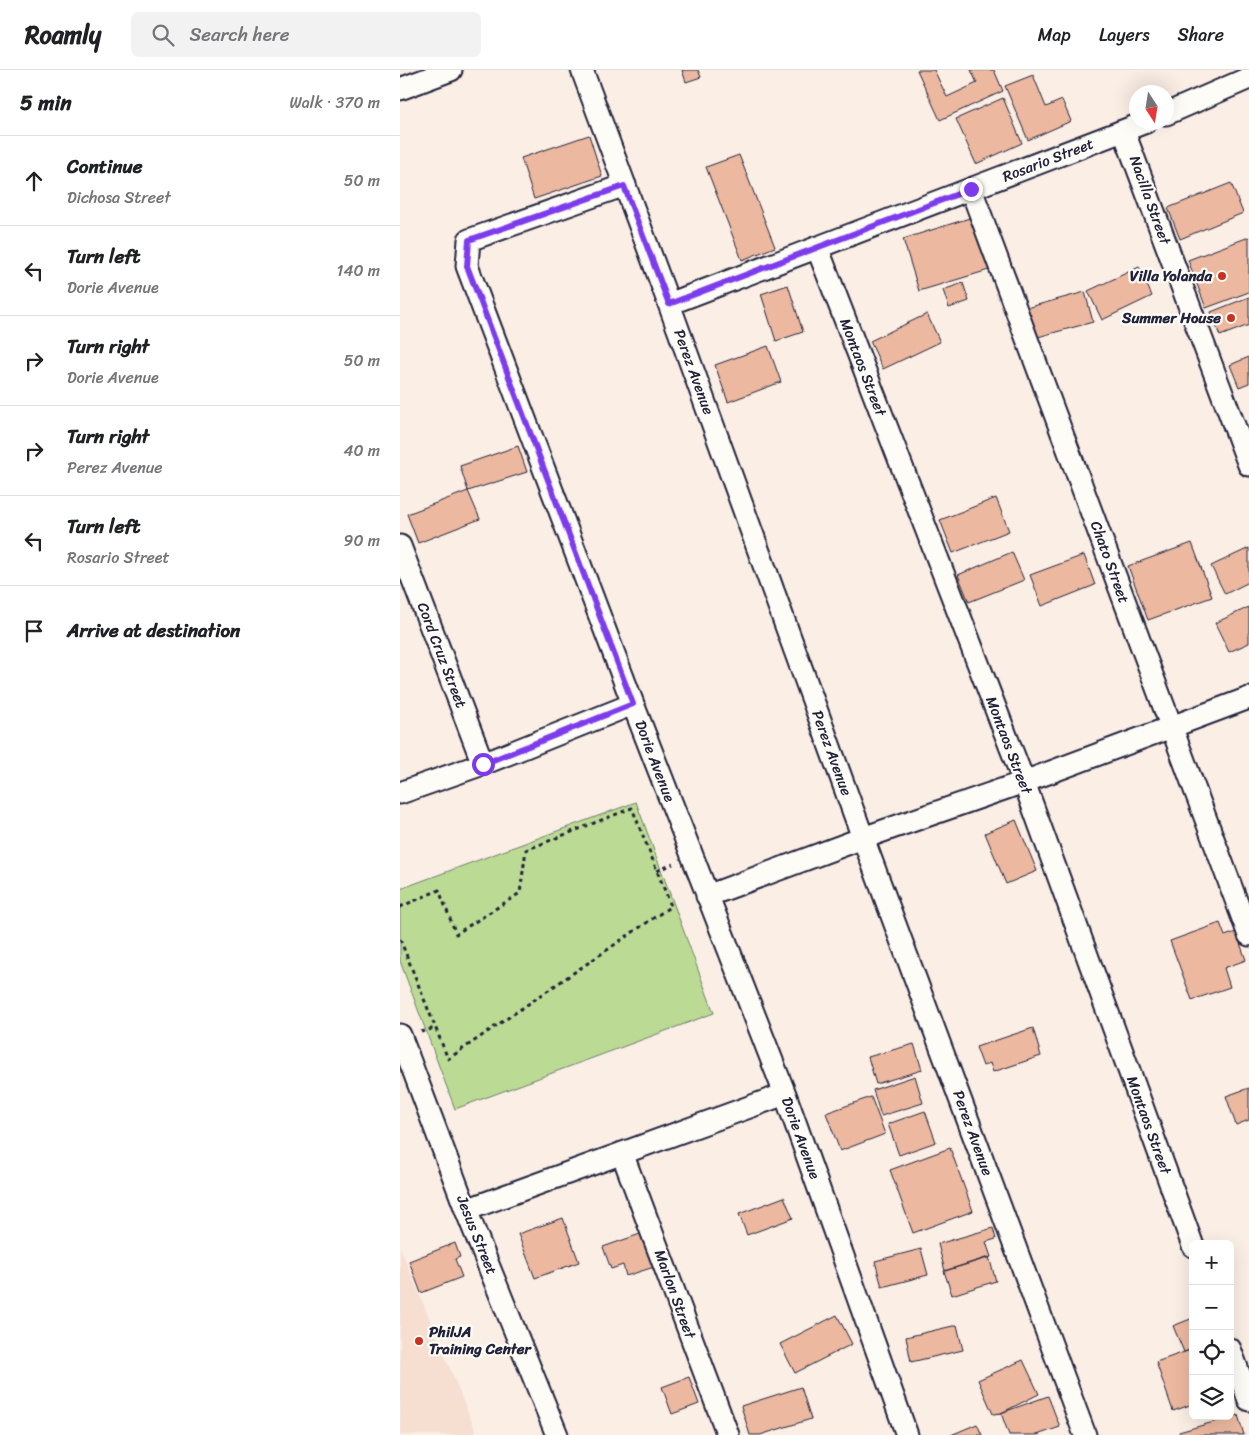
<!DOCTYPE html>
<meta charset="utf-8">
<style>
:root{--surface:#fff;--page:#f2f2f2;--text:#202124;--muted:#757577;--line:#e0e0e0}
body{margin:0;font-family:Sriracha,sans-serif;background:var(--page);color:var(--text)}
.controls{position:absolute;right:15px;bottom:15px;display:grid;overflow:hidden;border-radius:8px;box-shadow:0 5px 20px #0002}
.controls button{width:45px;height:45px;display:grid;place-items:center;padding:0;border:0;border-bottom:1px solid var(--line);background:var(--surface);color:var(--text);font:25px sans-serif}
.compass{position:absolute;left:729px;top:15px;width:45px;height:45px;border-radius:50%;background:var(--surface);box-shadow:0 5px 20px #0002;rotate:168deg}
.stop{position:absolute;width:15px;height:15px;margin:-11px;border:4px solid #7c3aed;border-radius:50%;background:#fff}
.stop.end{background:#7c3aed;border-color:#fff;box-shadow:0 1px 5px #0008}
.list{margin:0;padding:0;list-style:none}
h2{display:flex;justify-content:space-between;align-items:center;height:65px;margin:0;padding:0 20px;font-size:21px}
h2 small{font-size:16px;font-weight:400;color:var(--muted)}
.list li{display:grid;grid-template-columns:32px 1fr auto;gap:15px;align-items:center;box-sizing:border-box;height:90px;padding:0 20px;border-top:1px solid var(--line)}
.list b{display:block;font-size:19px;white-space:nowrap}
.list p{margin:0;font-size:16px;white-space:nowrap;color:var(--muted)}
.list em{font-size:16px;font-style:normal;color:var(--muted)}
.icon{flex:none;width:28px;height:28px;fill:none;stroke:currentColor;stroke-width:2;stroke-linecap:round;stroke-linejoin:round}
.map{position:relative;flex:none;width:849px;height:1365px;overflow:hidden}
header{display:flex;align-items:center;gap:30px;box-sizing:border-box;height:70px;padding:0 25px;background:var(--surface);border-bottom:1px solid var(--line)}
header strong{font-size:24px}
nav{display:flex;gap:28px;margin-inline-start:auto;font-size:18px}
.search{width:350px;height:45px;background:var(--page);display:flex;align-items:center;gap:12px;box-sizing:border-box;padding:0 18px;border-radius:8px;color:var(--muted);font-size:19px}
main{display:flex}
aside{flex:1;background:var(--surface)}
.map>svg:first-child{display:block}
.built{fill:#f6ded0}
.green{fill:#bbdb95;stroke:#6e7e68}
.building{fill:#ecb89f;stroke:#22223b}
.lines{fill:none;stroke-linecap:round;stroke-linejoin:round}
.street-casing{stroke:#22223b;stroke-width:25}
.path{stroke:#22223b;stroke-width:3;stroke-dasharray:4 4;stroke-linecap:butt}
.street{stroke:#fdfcf7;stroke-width:21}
.route{stroke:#7c3aed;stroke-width:6}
.poi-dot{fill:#c8321e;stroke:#fdfcf7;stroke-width:2}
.labels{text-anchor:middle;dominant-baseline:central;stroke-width:4.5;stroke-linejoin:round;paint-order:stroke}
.street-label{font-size:15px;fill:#22223b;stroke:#fdfcf7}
.poi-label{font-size:15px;font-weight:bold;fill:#22223b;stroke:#fdfcf7;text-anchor:end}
</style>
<header>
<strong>Roamly</strong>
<div class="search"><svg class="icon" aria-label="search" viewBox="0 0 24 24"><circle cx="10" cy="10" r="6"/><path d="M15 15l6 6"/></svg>Search here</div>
<nav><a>Map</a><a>Layers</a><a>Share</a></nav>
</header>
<main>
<aside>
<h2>5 min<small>Walk · 370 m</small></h2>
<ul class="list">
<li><svg class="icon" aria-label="ahead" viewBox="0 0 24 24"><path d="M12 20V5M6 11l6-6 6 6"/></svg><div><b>Continue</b><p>Dichosa Street</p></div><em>50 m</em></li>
<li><svg class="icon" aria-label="left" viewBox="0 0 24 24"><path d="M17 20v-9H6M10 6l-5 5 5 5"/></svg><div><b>Turn left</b><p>Dorie Avenue</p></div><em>140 m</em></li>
<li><svg class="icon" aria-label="right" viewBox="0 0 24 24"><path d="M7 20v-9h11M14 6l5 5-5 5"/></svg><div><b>Turn right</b><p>Dorie Avenue</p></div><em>50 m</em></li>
<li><svg class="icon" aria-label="right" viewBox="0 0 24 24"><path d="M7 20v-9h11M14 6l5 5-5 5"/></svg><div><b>Turn right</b><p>Perez Avenue</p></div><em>40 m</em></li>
<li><svg class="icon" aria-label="left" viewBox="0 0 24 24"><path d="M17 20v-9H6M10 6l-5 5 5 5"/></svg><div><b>Turn left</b><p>Rosario Street</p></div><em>90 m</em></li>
<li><svg class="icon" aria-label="arrive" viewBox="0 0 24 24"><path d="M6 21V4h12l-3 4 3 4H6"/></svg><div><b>Arrive at destination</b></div></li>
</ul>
</aside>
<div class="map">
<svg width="849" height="1365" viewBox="0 0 849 1365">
<rect width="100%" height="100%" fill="#faeee5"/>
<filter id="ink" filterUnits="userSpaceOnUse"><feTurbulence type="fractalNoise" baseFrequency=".02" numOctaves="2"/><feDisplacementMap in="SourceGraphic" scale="10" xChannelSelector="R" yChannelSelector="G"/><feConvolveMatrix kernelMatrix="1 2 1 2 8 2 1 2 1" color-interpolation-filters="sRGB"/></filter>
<g filter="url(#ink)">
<path class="built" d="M 0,1177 L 77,1365 L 0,1365 Z"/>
<path class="green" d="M 236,732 L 314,943 L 55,1039 L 0,891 L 0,819 Z"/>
<path class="building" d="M 282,0 L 298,0 L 301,7 L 286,12 Z
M 517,0 L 534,0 L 547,27 L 577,13 L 571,0 L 594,0 L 603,21 L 540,50 Z
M 633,5 L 646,37 L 662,30 L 671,51 L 628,70 L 605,16 Z
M 603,28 L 622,73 L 576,94 L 556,49 Z
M 189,65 L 202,106 L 134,129 L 121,88 Z
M 339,85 L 375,177 L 342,190 L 306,97 Z
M 831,113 L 843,143 L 780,169 L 768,138 Z
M 576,146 L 592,199 L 519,221 L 503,169 Z
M 849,167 L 849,222 L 806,238 L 788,190 Z
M 739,197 L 752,226 L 702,250 L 688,221 Z
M 563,213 L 569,231 L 549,238 L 543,220 Z
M 388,215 L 403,262 L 376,271 L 361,224 Z
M 685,222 L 693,252 L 634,268 L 626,238 Z
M 849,227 L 849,255 L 820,266 L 811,242 Z
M 527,244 L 540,272 L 483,299 L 470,271 Z
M 368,276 L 381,312 L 328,332 L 315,295 Z
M 849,287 L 849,313 L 839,317 L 830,295 Z
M 118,376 L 127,402 L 68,421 L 60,396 Z
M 68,421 L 80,449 L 18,473 L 7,444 Z
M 596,428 L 609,461 L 553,483 L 540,450 Z
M 792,473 L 812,527 L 748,550 L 728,496 Z
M 849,478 L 849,512 L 825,524 L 811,496 Z
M 612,482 L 624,510 L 569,532 L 558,505 Z
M 684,485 L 695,515 L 642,536 L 630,505 Z
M 849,537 L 849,573 L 829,582 L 815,553 Z
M 616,750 L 637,801 L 606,814 L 585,763 Z
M 820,853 L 825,866 L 836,862 L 846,890 L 824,898 L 830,917 L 792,930 L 770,871 Z
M 633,958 L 641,986 L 593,1002 L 590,993 L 583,996 L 576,977 Z
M 514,974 L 522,1000 L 476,1014 L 468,987 Z
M 515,1006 L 523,1033 L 481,1046 L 473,1020 Z
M 849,1018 L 849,1050 L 836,1055 L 826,1026 Z
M 471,1027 L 485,1064 L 440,1081 L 426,1043 Z
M 525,1041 L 536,1072 L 499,1085 L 488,1054 Z
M 550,1078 L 573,1141 L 513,1163 L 490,1100 Z
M 384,1127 L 393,1148 L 347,1165 L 339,1144 Z
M 163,1148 L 179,1192 L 135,1208 L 118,1164 Z
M 593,1158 L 596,1169 L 586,1172 L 591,1187 L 545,1201 L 538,1174 Z
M 243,1163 L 254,1197 L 226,1206 L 223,1195 L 211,1199 L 203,1177 Z
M 55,1173 L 60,1187 L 55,1189 L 62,1207 L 21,1223 L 9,1191 Z
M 521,1179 L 528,1205 L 482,1217 L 475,1191 Z
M 589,1187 L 596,1211 L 552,1225 L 544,1201 Z
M 437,1245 L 452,1274 L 395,1303 L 380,1274 Z
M 793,1248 L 793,1279 L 784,1282 L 773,1256 Z
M 557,1255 L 563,1280 L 511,1292 L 506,1267 Z
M 793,1279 L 793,1334 L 773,1341 L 756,1292 Z
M 623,1290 L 639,1324 L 601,1343 L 593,1344 L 578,1310 Z
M 289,1307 L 299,1334 L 272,1344 L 262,1317 Z
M 401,1317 L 411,1349 L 360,1365 L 350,1365 L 341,1336 Z
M 648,1326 L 660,1357 L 637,1365 L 609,1365 L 601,1343 Z
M 838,1345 L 844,1365 L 780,1365 L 779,1362 Z
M 577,1354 L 582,1365 L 551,1365 Z"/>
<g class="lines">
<defs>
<path id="street" d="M 182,0 L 269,234 L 463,768 L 685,1365
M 0,19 L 51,0
M 766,44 L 849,8
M 724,62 L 849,395
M 225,115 L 69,170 L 67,196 L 233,634 L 385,1024 L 507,1365
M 571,119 L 849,865
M 417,177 L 624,712 L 793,1176
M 269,234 L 746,52
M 0,476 L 83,694
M 0,723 L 83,694 L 233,634
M 307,826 L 463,768 L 624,712 L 849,628
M 0,965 L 66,1140 L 157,1365
M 222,1083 L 328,1365
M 66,1140 L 385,1024
M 830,1279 L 849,1330"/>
</defs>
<use href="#street" class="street-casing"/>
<path class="path" d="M 257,801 L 273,794
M 0,837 L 39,820 L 56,864 L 120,823 L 126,780 L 232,738 L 271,836 L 48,989 L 0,869
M 21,962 L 35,958"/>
<use href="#street" class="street"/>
</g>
</g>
<g class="lines" filter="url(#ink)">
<path class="route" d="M 83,694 L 233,634 L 67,196 L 69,170 L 224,116 L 269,234 L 571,119"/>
</g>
<g class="poi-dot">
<circle cx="822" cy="206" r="5"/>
<circle cx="831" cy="248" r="5"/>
<circle cx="19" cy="1271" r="5"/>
</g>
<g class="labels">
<g class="street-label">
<text transform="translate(648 90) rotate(-21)">Rosario Street</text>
<text transform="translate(750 130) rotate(70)">Nacilla Street</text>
<text transform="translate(463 297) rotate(69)">Montaos Street</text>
<text transform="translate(294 302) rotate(70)">Perez Avenue</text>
<text transform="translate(710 492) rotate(70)">Chato Street</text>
<text transform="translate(42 585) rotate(69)">Cord Cruz Street</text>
<text transform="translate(609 675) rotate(69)">Montaos Street</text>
<text transform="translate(432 683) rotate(70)">Perez Avenue</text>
<text transform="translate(255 691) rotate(69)">Dorie Avenue</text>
<text transform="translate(749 1055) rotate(70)">Montaos Street</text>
<text transform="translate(573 1063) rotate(70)">Perez Avenue</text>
<text transform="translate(401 1068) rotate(70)">Dorie Avenue</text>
<text transform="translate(77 1165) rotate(68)">Jesus Street</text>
<text transform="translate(275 1224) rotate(70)">Marlon Street</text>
</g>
<g class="poi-label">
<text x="812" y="206">Villa Yolanda</text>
<text x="821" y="248">Summer House</text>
<text x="29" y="1262" text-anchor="start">PhilJA<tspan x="29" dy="17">Training Center</tspan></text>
</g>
</g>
</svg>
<div class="controls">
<button>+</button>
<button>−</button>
<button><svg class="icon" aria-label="locate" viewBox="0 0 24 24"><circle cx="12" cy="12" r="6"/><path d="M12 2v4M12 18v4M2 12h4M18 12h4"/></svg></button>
<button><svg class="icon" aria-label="layers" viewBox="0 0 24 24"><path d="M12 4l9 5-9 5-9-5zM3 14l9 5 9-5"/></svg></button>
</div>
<svg class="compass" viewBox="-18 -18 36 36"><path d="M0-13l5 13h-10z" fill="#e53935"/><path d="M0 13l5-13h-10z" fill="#757577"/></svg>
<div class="stop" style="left:83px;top:694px"></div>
<div class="stop end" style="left:571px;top:119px"></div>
</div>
</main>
